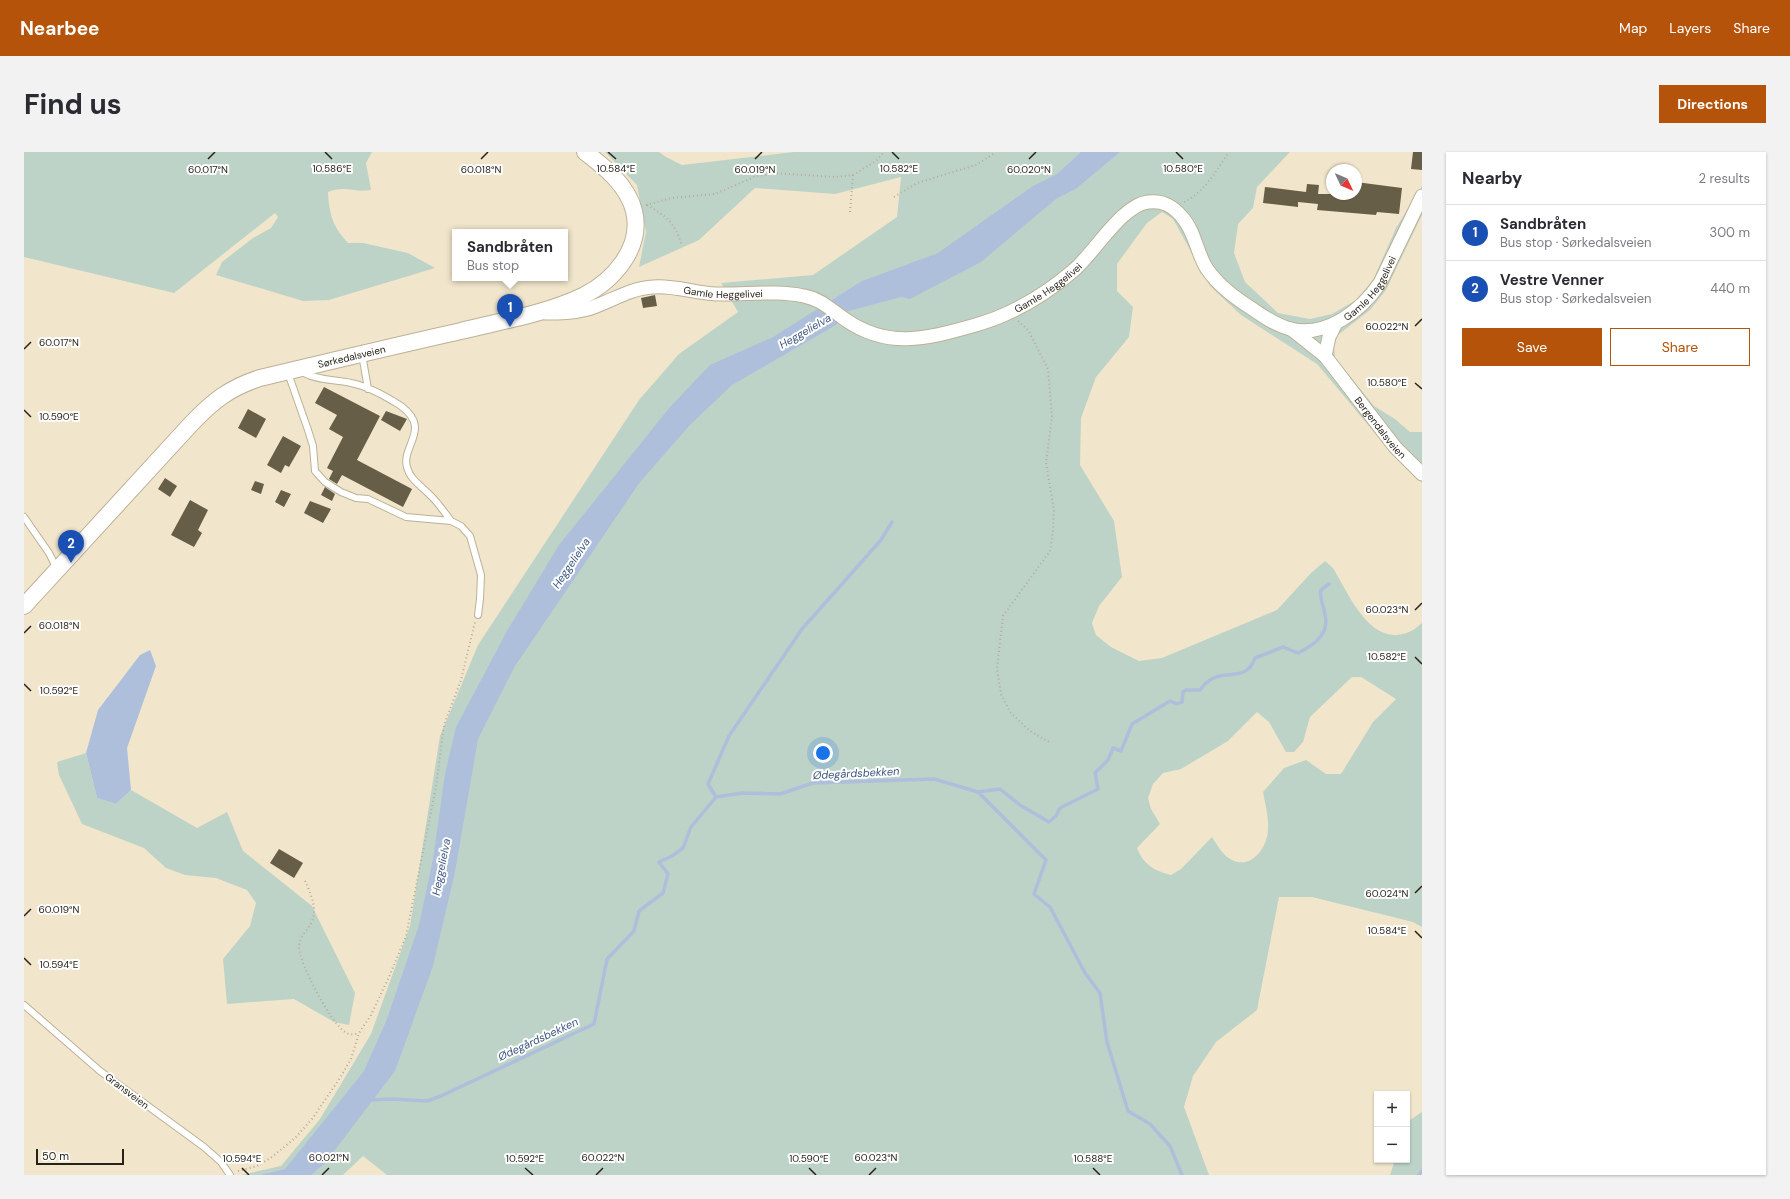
<!DOCTYPE html>
<meta charset="utf-8">
<style>
:root{--surface:#fff;--page:#f2f2f3;--text:#2b2b33;--muted:#7c7c81;--line:#e1e1e2;--accent:#b45309}
body{margin:0;font-family:"DM Sans",sans-serif;background:var(--page);color:var(--text)}
.controls{position:absolute;right:12px;bottom:12px;display:grid;overflow:hidden;border-radius:0px;box-shadow:0 1px 3px #0004}
.controls button{width:36px;height:36px;display:grid;place-items:center;padding:0;border:0;border-bottom:1px solid var(--line);background:var(--surface);color:var(--text);font:20px sans-serif}
.compass{position:absolute;left:1302px;top:12px;width:36px;height:36px;border-radius:50%;background:var(--surface);box-shadow:0 1px 3px #0004;rotate:134deg}
.scale{position:absolute;left:12px;bottom:10px;width:88px;box-sizing:border-box;padding-left:4px;border:2px solid #28231a;border-top:0;font-size:11px;line-height:14px;white-space:nowrap;color:#28231a;-webkit-text-stroke:3px #fff;paint-order:stroke}
.you{position:absolute;left:799px;top:601px;width:14px;height:14px;margin:-10px;border:3px solid #fff;border-radius:50%;background:#1a73e8;box-shadow:0 0 0 6px #1a73e833}
.badge{display:grid;place-items:center;width:26px;height:26px;border-radius:50%;background:var(--accent);color:#fff;font-size:13px;font-weight:700}
.pin{position:absolute;translate:-50% -33px;filter:drop-shadow(0 1px 2px #0008)}
.pin::after{content:'';position:absolute;top:21px;width:14px;height:12px;background:inherit;clip-path:polygon(0 0,100% 0,50% 100%)}
.popup{position:absolute;left:428px;top:77px;width:116px;height:52px;box-sizing:border-box;display:grid;place-content:center;border-radius:0px;background:var(--surface);filter:drop-shadow(0 1px 3px #0005);font-size:13px;white-space:nowrap;color:var(--muted)}
.popup b{font-size:15px;color:var(--text)}
.popup::after{content:'';position:absolute;left:50%;top:100%;margin-left:-8px;border:8px solid transparent;border-top-color:var(--surface)}
.list{margin:0;padding:0;list-style:none}
h2{display:flex;justify-content:space-between;align-items:center;height:52px;margin:0;padding:0 16px;font-size:17px}
h2 small{font-size:13px;font-weight:400;color:var(--muted)}
.list li{display:grid;grid-template-columns:26px 1fr auto;gap:12px;align-items:center;box-sizing:border-box;height:56px;padding:0 16px;border-top:1px solid var(--line)}
.list b{display:block;font-size:15px;white-space:nowrap}
.list p{margin:0;font-size:13px;white-space:nowrap;color:var(--muted)}
.list em{font-size:13px;font-style:normal;color:var(--muted)}
.actions{display:flex;gap:8px;padding:12px 16px}
.actions a{flex:1;padding:9px 0;border:1px solid var(--accent);border-radius:0px;text-align:center;font-size:14px;color:var(--accent)}
.actions .main{background:var(--accent);color:#fff}
.map{position:relative;flex:none;width:1398px;height:1023px;overflow:hidden;border-radius:0px}
header{display:flex;align-items:center;gap:24px;box-sizing:border-box;height:56px;padding:0 20px;background:var(--accent);color:#fff}
header strong{font-size:19px}
nav{display:flex;gap:22px;margin-inline-start:auto;font-size:14px}
.intro{display:flex;align-items:center;justify-content:space-between;box-sizing:border-box;height:96px;padding:0 24px}
h1{margin:0;font-size:28px}
.button{padding:10px 18px;border-radius:0px;background:var(--accent);color:#fff;font-size:14px;font-weight:700}
main{display:flex;gap:24px;padding:0 24px}
aside{flex:1;background:var(--surface);border-radius:0px;box-shadow:0 1px 3px #0004}
.map>svg:first-child{display:block}
.green{fill:#bed3c7;fill-rule:evenodd}
.water{fill:#aebfdb}
.lines{fill:none;stroke-linecap:round;stroke-linejoin:round}
.stream{stroke:#aebfdb;stroke-width:3.5}
.building{fill:#675e47}
.service-casing{stroke:#bbb197;stroke-width:8}
.minor-casing{stroke:#bbb197;stroke-width:15}
.tertiary-casing{stroke:#bbb197;stroke-width:18}
.path{stroke:#b5ab97;stroke-width:2;stroke-dasharray:1 3;stroke-linecap:butt}
.service{stroke:#fff;stroke-width:6}
.minor{stroke:#fff;stroke-width:13}
.tertiary{stroke:#fff;stroke-width:16}
.ticks{fill:none;stroke:#28231a;stroke-width:1.5}
.labels{text-anchor:middle;dominant-baseline:central;stroke-width:4;stroke-linejoin:round;paint-order:stroke}
.street-label{font-size:10px;fill:#28231a;stroke:#fff}
.water-label{font-size:11px;font-style:italic;fill:#3c557e;stroke:#fff}
.ticks-label{font-size:10px;text-anchor:middle;fill:#28231a;stroke:#fff;stroke-width:4;stroke-linejoin:round;paint-order:stroke}
</style>
<header>
<strong>Nearbee</strong>
<nav><a>Map</a><a>Layers</a><a>Share</a></nav>
</header>
<div class="intro"><h1>Find us</h1><a class="button">Directions</a></div>
<main>
<div class="map">
<svg width="1398" height="1023" viewBox="0 0 1398 1023">
<rect width="100%" height="100%" fill="#f1e6cc"/>
<path class="green" d="M 0,0 L 348,0 L 342,11 L 347,38 C 329,41 322,33 304,40 C 305,62 309,75 324,91 L 339,91 L 384,101 L 411,116 L 305,148 L 279,149 L 192,123 L 198,110 L 229,86 L 247,76 L 254,65 L 251,61 L 150,141 L 0,105 Z
M 581,0 L 635,0 L 642,5 L 658,13 L 770,0 L 1266,0 L 1233,35 L 1229,56 L 1214,72 L 1210,101 L 1221,130 L 1254,161 L 1286,167 L 1308,162 L 1332,148 L 1349,128 L 1372,76 L 1398,34 L 1398,63 L 1362,138 L 1346,158 L 1314,183 L 1310,194 L 1311,206 L 1350,254 L 1371,267 L 1386,280 L 1398,280 L 1398,330 L 1371,305 L 1293,212 L 1217,163 L 1186,134 L 1149,67 L 1138,60 L 1123,71 L 1093,112 L 1093,139 L 1109,155 L 1105,185 L 1072,225 L 1057,266 L 1056,313 L 1090,369 L 1098,425 L 1075,454 L 1068,471 L 1072,483 L 1087,495 L 1115,509 L 1138,506 L 1253,458 L 1287,421 L 1301,409 L 1309,416 C 1325,442 1346,496 1385,480 C 1390,478 1394,474 1398,471 L 1398,775 L 1389,770 L 1288,745 L 1255,745 L 1233,858 L 1192,890 L 1169,924 L 1160,955 L 1185,1023 L 363,1023 L 339,1004 L 319,1023 L 217,1023 L 257,1014 L 296,967 L 347,882 L 386,774 L 416,584 L 454,493 L 615,248 L 655,202 L 714,160 L 697,131 L 789,123 L 873,65 L 877,25 L 811,42 L 731,36 L 675,88 L 615,115 L 622,80 L 613,33 ZM 1328,525 L 1337,525 L 1372,547 L 1349,570 L 1317,622 L 1302,622 L 1282,608 L 1260,616 L 1239,640 C 1241,652 1245,665 1244,677 C 1244,694 1228,718 1208,708 C 1199,704 1194,694 1188,685 L 1157,717 L 1147,723 C 1130,719 1119,712 1113,696 L 1136,672 L 1127,657 L 1124,646 L 1129,632 L 1139,621 L 1157,617 L 1204,589 L 1233,560 L 1245,570 L 1262,600 L 1270,600 L 1279,590 L 1286,565 Z
M 62,601 L 73,646 L 92,652 L 107,638 L 173,676 L 203,660 L 219,699 L 288,754 L 331,841 L 325,873 L 310,870 L 270,847 L 203,852 L 199,807 L 226,774 L 232,751 L 223,738 L 192,726 L 161,723 L 142,716 L 120,696 L 58,672 L 35,623 L 33,610 Z
M 1398,960 L 1398,1020 L 1395,1023 L 1366,1023 L 1371,1008 L 1383,1008 L 1383,970 Z"/>
<path class="water" d="M 1057,0 L 1096,0 L 1053,36 L 1032,47 L 957,110 L 886,147 L 877,145 L 821,160 L 812,173 L 708,233 L 666,273 L 616,330 L 491,514 L 454,587 L 431,720 L 409,814 L 371,919 L 301,1011 L 287,1023 L 237,1023 L 261,1017 L 340,919 L 363,867 L 395,773 L 409,707 L 421,622 L 432,575 L 483,479 L 535,393 L 646,255 L 686,213 L 749,185 L 838,129 L 914,101 L 1009,34 L 1033,22 Z
M 126,498 L 132,514 L 103,596 L 107,638 L 92,652 L 73,646 L 62,601 L 74,558 L 116,503 Z"/>
<g class="lines">
<path class="stream" d="M 954,640 L 1022,708 L 1010,742 L 1026,755 L 1061,821 L 1076,841 L 1083,890 L 1104,959 L 1126,972 L 1146,994 L 1158,1023
M 692,645 L 684,632 L 705,584 L 778,477 L 857,388 L 868,370
M 345,948 L 369,947 L 403,949 L 417,944 L 570,872 L 583,807 L 610,779 L 615,759 L 639,741 L 644,722 L 635,710 L 648,704 L 659,696 L 667,675 L 692,645 L 718,641 L 756,642 L 789,631 L 910,627 L 954,640 L 976,637 L 996,653 L 1025,670 L 1032,664 L 1036,656 L 1074,637 L 1071,621 L 1084,608 L 1089,596 L 1097,599 L 1108,572 L 1146,549 L 1153,552 L 1158,550 L 1159,540 L 1162,538 L 1176,538 C 1179,534 1183,529 1188,527 C 1201,518 1223,530 1231,506 L 1259,495 L 1274,501 C 1288,494 1306,483 1301,463 C 1300,454 1295,447 1297,438 L 1305,432
M 1395,1023 L 1398,1019"/>
</g>
<path class="building" d="M 1389,0 L 1398,0 L 1398,18 L 1387,17 Z
M 1332,30 L 1378,36 L 1375,62 L 1353,60 L 1352,63 L 1293,58 L 1294,52 L 1274,50 L 1274,55 L 1239,51 L 1241,35 L 1282,40 L 1283,32 L 1295,33 L 1294,42 L 1332,42 Z
M 631,143 L 633,154 L 619,156 L 617,146 Z
M 300,235 L 356,264 L 333,308 L 388,337 L 379,355 L 318,323 L 313,332 L 305,327 L 309,319 L 303,316 L 319,285 L 305,277 L 313,263 L 291,251 Z
M 224,257 L 242,267 L 232,286 L 214,276 Z
M 362,259 L 383,267 L 376,279 L 357,268 Z
M 259,284 L 277,294 L 265,315 L 261,313 L 257,321 L 243,313 Z
M 141,326 L 153,334 L 146,345 L 134,337 Z
M 231,329 L 240,332 L 237,342 L 227,338 Z
M 301,335 L 311,342 L 308,349 L 297,343 Z
M 257,338 L 267,342 L 260,355 L 251,350 Z
M 166,348 L 184,358 L 174,378 L 178,381 L 170,395 L 147,383 Z
M 286,349 L 307,357 L 299,371 L 280,361 Z
M 255,697 L 279,711 L 270,726 L 246,711 Z"/>
<g class="lines">
<defs>
<path id="service" d="M 338,202 L 344,237
M 278,218 L 280,221 C 295,229 311,227 327,231 C 343,234 363,245 377,254 C 408,277 377,294 383,315 C 386,328 399,335 408,345 C 415,352 421,361 427,369
M 264,221 L 284,278 L 289,294 L 291,319 L 301,330 L 317,340 L 332,346 L 344,347 L 382,365 L 427,369 L 437,374 L 446,384 L 457,423 L 456,447 L 454,463
M 0,365 L 25,401 L 33,417
M 0,853 L 76,919 L 180,995 L 197,1010 L 206,1023"/>
<g id="minor">
<path id="s1" d="M 521,161 C 536,161 549,161 564,157 C 586,150 606,136 629,135 C 649,133 671,141 692,142 C 721,143 751,138 780,144 C 797,147 807,158 822,168 C 864,197 902,187 948,174 C 985,164 1021,143 1050,118 C 1071,100 1098,53 1124,50 C 1139,48 1149,54 1158,65 C 1171,79 1173,102 1183,117 C 1195,134 1210,145 1227,156 C 1239,164 1251,173 1266,177 C 1302,186 1337,159 1356,131 L 1398,44"/>
<path id="s2" d="M 1267,177 L 1301,204 L 1371,295 L 1398,322"/>
<path d="M 1301,204 L 1305,185 L 1312,171"/>
</g>
<g id="tertiary">
<path id="s3" d="M 0,454 L 167,272 C 189,249 205,236 236,226 C 303,210 370,194 437,179 C 477,169 521,162 559,144 C 589,129 619,96 610,59 C 604,34 581,15 561,0"/>
</g>
</defs>
<use href="#service" class="service-casing"/>
<use href="#minor" class="minor-casing"/>
<use href="#tertiary" class="tertiary-casing"/>
<path class="path" d="M 870,45 L 893,31 L 952,13 L 971,1
M 1160,50 C 1181,40 1192,19 1205,0
M 622,53 L 648,46 L 691,42 L 730,25 L 750,21 L 811,25 L 829,23 L 852,9 L 860,0
M 623,53 C 643,65 651,70 658,94
M 826,60 L 829,23
M 994,169 L 1004,178 L 1024,217 L 1028,265 L 1022,311 L 1030,358 L 1029,380 L 1026,399 L 979,464 L 973,517 L 977,542 L 986,560 L 1006,579 L 1027,591
M 281,729 C 287,742 295,760 286,773 C 282,780 275,786 275,795 C 275,811 307,871 321,880 C 325,883 330,883 335,881
M 214,1019 L 233,1014 L 248,1005 L 271,986 L 288,967 L 316,926 L 327,907 L 335,881 L 347,863 L 365,825 L 382,784 L 412,635 L 420,573 L 437,528 L 451,470"/>
<use href="#service" class="service"/>
<use href="#minor" class="minor"/>
<use href="#tertiary" class="tertiary"/>
</g>
<path class="ticks" d="M 301,0 L 308,7M 584,0 L 592,7M 868,0 L 875,7M 1152,0 L 1159,7M 184,7 L 191,0M 457,7 L 464,0M 731,7 L 738,0M 1005,7 L 1012,0M 1391,174 L 1398,167M 0,197 L 7,190M 1391,231 L 1398,237M 0,258 L 7,265M 1391,458 L 1398,451M 0,481 L 7,474M 1391,505 L 1398,512M 0,532 L 7,539M 1391,741 L 1398,734M 0,764 L 7,757M 1391,779 L 1398,786M 0,806 L 7,813M 218,1016 L 225,1023M 501,1016 L 509,1023M 785,1016 L 792,1023M 1069,1016 L 1076,1023M 298,1023 L 305,1016M 572,1023 L 579,1016M 845,1023 L 852,1016"/>
<g class="labels">
<g class="street-label">
<text stroke="none"><textPath href="#s1" startOffset="530">Gamle Heggelivei</textPath></text>
<text stroke="none"><textPath href="#s1" startOffset="961">Gamle Heggelivei</textPath></text>
<text stroke="none"><textPath href="#s1" startOffset="183">Gamle Heggelivei</textPath></text>
<text stroke="none"><textPath href="#s3" startOffset="425">Sørkedalsveien</textPath></text>
<text stroke="none"><textPath href="#s2" startOffset="134">Bergendalsveien</textPath></text>
<text transform="translate(103 939) rotate(37)">Gransveien</text>
</g>
<g class="water-label">
<text transform="translate(781 179) rotate(-30)">Heggelielva</text>
<text transform="translate(547 411) rotate(-56)">Heggelielva</text>
<text transform="translate(832 621) rotate(-3)">Ødegårdsbekken</text>
<text transform="translate(417 715) rotate(-79)">Heggelielva</text>
<text transform="translate(514 887) rotate(-25)">Ødegårdsbekken</text>
</g>
</g>
<g class="ticks-label">
<text x="308" y="20">10.586°E</text>
<text x="592" y="20">10.584°E</text>
<text x="875" y="20">10.582°E</text>
<text x="1159" y="20">10.580°E</text>
<text x="731" y="21">60.019°N</text>
<text x="184" y="21">60.017°N</text>
<text x="457" y="21">60.018°N</text>
<text x="1005" y="21">60.020°N</text>
<text x="1363" y="178">60.022°N</text>
<text x="35" y="194">60.017°N</text>
<text x="1363" y="234">10.580°E</text>
<text x="35" y="268">10.590°E</text>
<text x="1363" y="461">60.023°N</text>
<text x="35" y="477">60.018°N</text>
<text x="1363" y="508">10.582°E</text>
<text x="35" y="542">10.592°E</text>
<text x="1363" y="745">60.024°N</text>
<text x="35" y="761">60.019°N</text>
<text x="1363" y="782">10.584°E</text>
<text x="35" y="816">10.594°E</text>
<text x="305" y="1009">60.021°N</text>
<text x="579" y="1009">60.022°N</text>
<text x="852" y="1009">60.023°N</text>
<text x="218" y="1010">10.594°E</text>
<text x="501" y="1010">10.592°E</text>
<text x="785" y="1010">10.590°E</text>
<text x="1069" y="1010">10.588°E</text>
</g>
</svg>
<div class="controls">
<button>+</button>
<button>−</button>
</div>
<svg class="compass" viewBox="-18 -18 36 36"><path d="M0-13l5 13h-10z" fill="#e53935"/><path d="M0 13l5-13h-10z" fill="#7c7c81"/></svg>
<div class="scale">50 m</div>
<div class="you"></div>
<div class="pin badge" style="left:486px;top:175px;background:#1a4fb4">1</div>
<div class="popup"><b>Sandbråten</b>Bus stop</div>
<div class="pin badge" style="left:47px;top:411px;background:#1a4fb4">2</div>
</div>
<aside>
<h2>Nearby<small>2 results</small></h2>
<ul class="list">
<li><span class="badge" style="background:#1a4fb4">1</span><div><b>Sandbråten</b><p>Bus stop · Sørkedalsveien</p></div><em>300 m</em></li>
<li><span class="badge" style="background:#1a4fb4">2</span><div><b>Vestre Venner</b><p>Bus stop · Sørkedalsveien</p></div><em>440 m</em></li>
</ul>
<div class="actions"><a class="main">Save</a><a>Share</a></div>
</aside>
</main>
